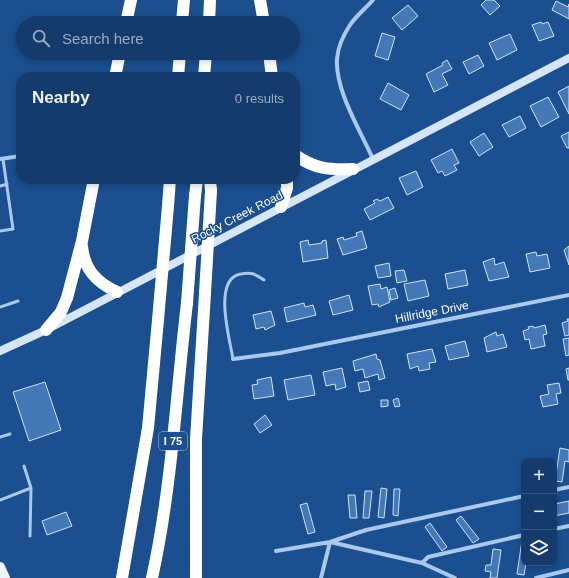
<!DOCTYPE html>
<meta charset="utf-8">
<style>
:root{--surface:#143b6b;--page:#1d4271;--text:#f1f3f6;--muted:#9dadc1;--line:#33557e}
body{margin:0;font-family:Arial,sans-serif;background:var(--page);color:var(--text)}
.controls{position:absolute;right:12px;bottom:12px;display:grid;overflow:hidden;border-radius:8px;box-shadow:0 2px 6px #0003}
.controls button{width:36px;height:36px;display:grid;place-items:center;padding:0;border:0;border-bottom:1px solid var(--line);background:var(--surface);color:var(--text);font:20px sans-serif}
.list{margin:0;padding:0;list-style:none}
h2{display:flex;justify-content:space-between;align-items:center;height:52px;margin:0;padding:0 16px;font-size:17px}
h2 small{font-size:13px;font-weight:400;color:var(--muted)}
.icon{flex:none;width:22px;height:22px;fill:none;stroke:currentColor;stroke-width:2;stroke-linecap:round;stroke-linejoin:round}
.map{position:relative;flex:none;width:569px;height:578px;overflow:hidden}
.search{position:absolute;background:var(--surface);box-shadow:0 2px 6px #0003;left:16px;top:16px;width:284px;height:44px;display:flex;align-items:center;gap:10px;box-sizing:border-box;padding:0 14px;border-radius:22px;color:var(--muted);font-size:15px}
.panel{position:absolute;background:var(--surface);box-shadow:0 2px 6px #0003;left:16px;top:72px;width:284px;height:112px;border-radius:16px}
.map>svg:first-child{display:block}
.building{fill:#4478b7;stroke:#cfe3fa}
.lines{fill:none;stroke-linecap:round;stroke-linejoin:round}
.lane{stroke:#a9c9ee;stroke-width:3}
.street{stroke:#a9c9ee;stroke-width:4}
.secondary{stroke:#d6e6fa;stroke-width:8}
.primary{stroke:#f0f6ff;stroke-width:10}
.highway{stroke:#fff;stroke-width:12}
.highway-bridge{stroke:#fff;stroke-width:12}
.labels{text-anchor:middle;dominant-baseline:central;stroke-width:3;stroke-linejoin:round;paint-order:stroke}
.shield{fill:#1b4f8f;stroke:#bbcadd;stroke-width:1}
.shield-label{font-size:11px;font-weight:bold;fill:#fff}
.street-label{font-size:12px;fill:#fff;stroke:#1b4f8f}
</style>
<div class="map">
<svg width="569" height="578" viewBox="0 0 569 578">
<rect width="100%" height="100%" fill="#1b4f8f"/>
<path class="building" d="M 486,0 L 494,0 L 500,6 L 490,15 L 481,5 Z
M 556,1 L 568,7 L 569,4 L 569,19 L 552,10 Z
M 408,5 L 418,16 L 402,30 L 392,18 Z
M 541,22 L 542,24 L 548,22 L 554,36 L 539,41 L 532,25 Z
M 382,33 L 395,37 L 388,60 L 375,56 Z
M 510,34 L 517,50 L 497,60 L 489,43 Z
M 478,55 L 484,66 L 469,74 L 463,62 Z
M 447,60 L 452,69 L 442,74 L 448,85 L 434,92 L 426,74 L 443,65 L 442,63 Z
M 388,83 L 409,95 L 401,110 L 380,99 Z
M 569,86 L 569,114 L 558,92 Z
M 548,97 L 559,117 L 541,127 L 530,106 Z
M 520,116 L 526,128 L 509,137 L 502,125 Z
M 569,132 L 569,148 L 567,148 L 561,136 Z
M 484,133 L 493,147 L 479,156 L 470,142 Z
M 452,149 L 459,163 L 454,165 L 457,170 L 445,176 L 442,171 L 438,173 L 431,160 Z
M 416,171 L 423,187 L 407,195 L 399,178 Z
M 388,197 L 394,208 L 370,220 L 364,209 L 375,203 L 373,201 L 377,199 L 380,201 Z
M 362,231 L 367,248 L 343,255 L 337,239 L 343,237 L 344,240 L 357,236 L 356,233 Z
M 308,240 L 309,245 L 322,243 L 322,241 L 326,240 L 328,258 L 303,262 L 300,242 Z
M 569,246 L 569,265 L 564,250 Z
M 536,252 L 537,256 L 547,254 L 550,268 L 530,272 L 526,254 Z
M 494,258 L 495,265 L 504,262 L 509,277 L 489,281 L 483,262 Z
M 389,263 L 391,276 L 378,278 L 375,266 Z
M 404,270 L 407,281 L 397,283 L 395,271 Z
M 465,270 L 468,285 L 448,289 L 445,274 Z
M 425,280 L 429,296 L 408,301 L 404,284 Z
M 380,284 L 381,289 L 387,287 L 390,302 L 379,307 L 378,304 L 372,305 L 368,286 Z
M 395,288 L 398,298 L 391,300 L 389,290 Z
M 349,295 L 353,310 L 333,315 L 329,301 Z
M 304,303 L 305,307 L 313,305 L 316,315 L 287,322 L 284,308 Z
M 271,311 L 275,325 L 265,330 L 264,327 L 256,329 L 253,315 Z
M 567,319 L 569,319 L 569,335 L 565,336 L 562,323 L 568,321 Z
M 545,325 L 547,334 L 543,335 L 545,346 L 531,349 L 529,339 L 525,340 L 523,331 L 529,329 L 528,327 L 533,326 L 534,328 Z
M 496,332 L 497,336 L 503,334 L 507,347 L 487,352 L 484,338 Z
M 569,338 L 569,355 L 566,356 L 563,339 Z
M 465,341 L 469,356 L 449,360 L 445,346 Z
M 432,349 L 436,362 L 429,363 L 430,369 L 419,371 L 418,366 L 410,369 L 407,354 Z
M 376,354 L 377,359 L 380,360 L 385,378 L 379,380 L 378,374 L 365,378 L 363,369 L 355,371 L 353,361 Z
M 342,368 L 346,387 L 336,390 L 335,384 L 326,386 L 323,372 Z
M 569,368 L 569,380 L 568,380 L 566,369 Z
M 311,375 L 315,395 L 288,400 L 284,380 Z
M 271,377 L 274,396 L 254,399 L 252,385 L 258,384 L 257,380 Z
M 368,381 L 370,390 L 360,392 L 358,383 Z
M 45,382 L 61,430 L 29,441 L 13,392 Z
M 559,383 L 561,393 L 556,394 L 558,404 L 543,407 L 540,396 L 549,394 L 547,385 Z
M 398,398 L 400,406 L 395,407 L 393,400 Z
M 381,400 L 388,400 L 388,406 L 381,407 Z
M 265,415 L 272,425 L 260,433 L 254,424 Z
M 560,448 L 569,450 L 569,462 L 565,461 L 562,482 L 555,481 Z
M 381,488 L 387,489 L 384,518 L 378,517 Z
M 394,489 L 400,489 L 398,516 L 393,515 Z
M 365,491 L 372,491 L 369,518 L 363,518 Z
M 348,495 L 355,495 L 357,518 L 350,518 Z
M 569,501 L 569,513 L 554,516 L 554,504 Z
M 307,503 L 315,532 L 308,534 L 300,505 Z
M 66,512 L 72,526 L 47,535 L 42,521 Z
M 461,516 L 479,539 L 473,543 L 456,520 Z
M 430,523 L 447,547 L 442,551 L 425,527 Z
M 522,540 L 524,541 L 524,563 L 526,563 L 524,575 L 517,574 Z
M 493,549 L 501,550 L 497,578 L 490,578 L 491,572 L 485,571 L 486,565 L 491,565 Z"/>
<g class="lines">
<path class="lane" d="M 0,186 L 7,184
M 0,231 L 13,229 L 3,159
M 0,307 L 18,301
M 233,359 C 230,340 212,278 241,274 C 252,272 255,274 264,280
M 0,437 L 10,434
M 24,466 L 31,488
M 0,500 L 31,488 L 30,536"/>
<path class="street" d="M 0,159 L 21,156
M 373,159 C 360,130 335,90 337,59 C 338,47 344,34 350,25 C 356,16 366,8 373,0
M 233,359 L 280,353 L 569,295
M 554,490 L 569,487
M 554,529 L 569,526
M 330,542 L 422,563 L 455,578
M 276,551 L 330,542 L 366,530 L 524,496
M 422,563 L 428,557 L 524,535
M 321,578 L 330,542
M 536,578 L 569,570"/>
<path class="secondary" d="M 0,351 L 46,330 L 569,58"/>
<path class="primary" d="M 0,567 L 5,578"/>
<path class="highway" d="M 260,0 L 264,23
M 126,23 L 131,0
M 182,23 L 184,0
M 209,23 L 210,0
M 269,53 L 272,77
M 115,77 L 120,53
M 178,77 L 180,53
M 204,77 L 206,53
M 295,155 C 315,169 329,170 353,169
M 210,179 L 211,191
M 195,196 L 197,179
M 168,206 L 170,179
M 281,207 L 287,188 L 287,179
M 82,246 C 84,269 96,282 117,292
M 46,330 L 61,312 L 67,298 L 82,241 L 94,179
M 122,578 L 148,428 L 158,320
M 152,578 C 172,487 176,395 187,303
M 196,578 L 196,439 L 205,293"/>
<path class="highway-bridge" d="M 205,293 L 211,191
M 187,303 L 195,196
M 158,320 L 168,206"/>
</g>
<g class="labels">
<rect class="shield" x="159" y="432" width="28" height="18" rx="3"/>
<g class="shield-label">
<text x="173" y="441">I 75</text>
</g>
<g class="street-label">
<text transform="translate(237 217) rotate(-27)">Rocky Creek Road</text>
<text transform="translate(432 312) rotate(-11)">Hillridge Drive</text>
</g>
</g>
</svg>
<div class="controls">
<button>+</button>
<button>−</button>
<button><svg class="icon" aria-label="layers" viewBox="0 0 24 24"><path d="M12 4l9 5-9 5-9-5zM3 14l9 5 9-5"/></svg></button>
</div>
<div class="search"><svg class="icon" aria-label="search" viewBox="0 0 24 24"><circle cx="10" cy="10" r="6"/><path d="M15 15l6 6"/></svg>Search here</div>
<section class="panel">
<h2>Nearby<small>0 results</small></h2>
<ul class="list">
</ul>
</section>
</div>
